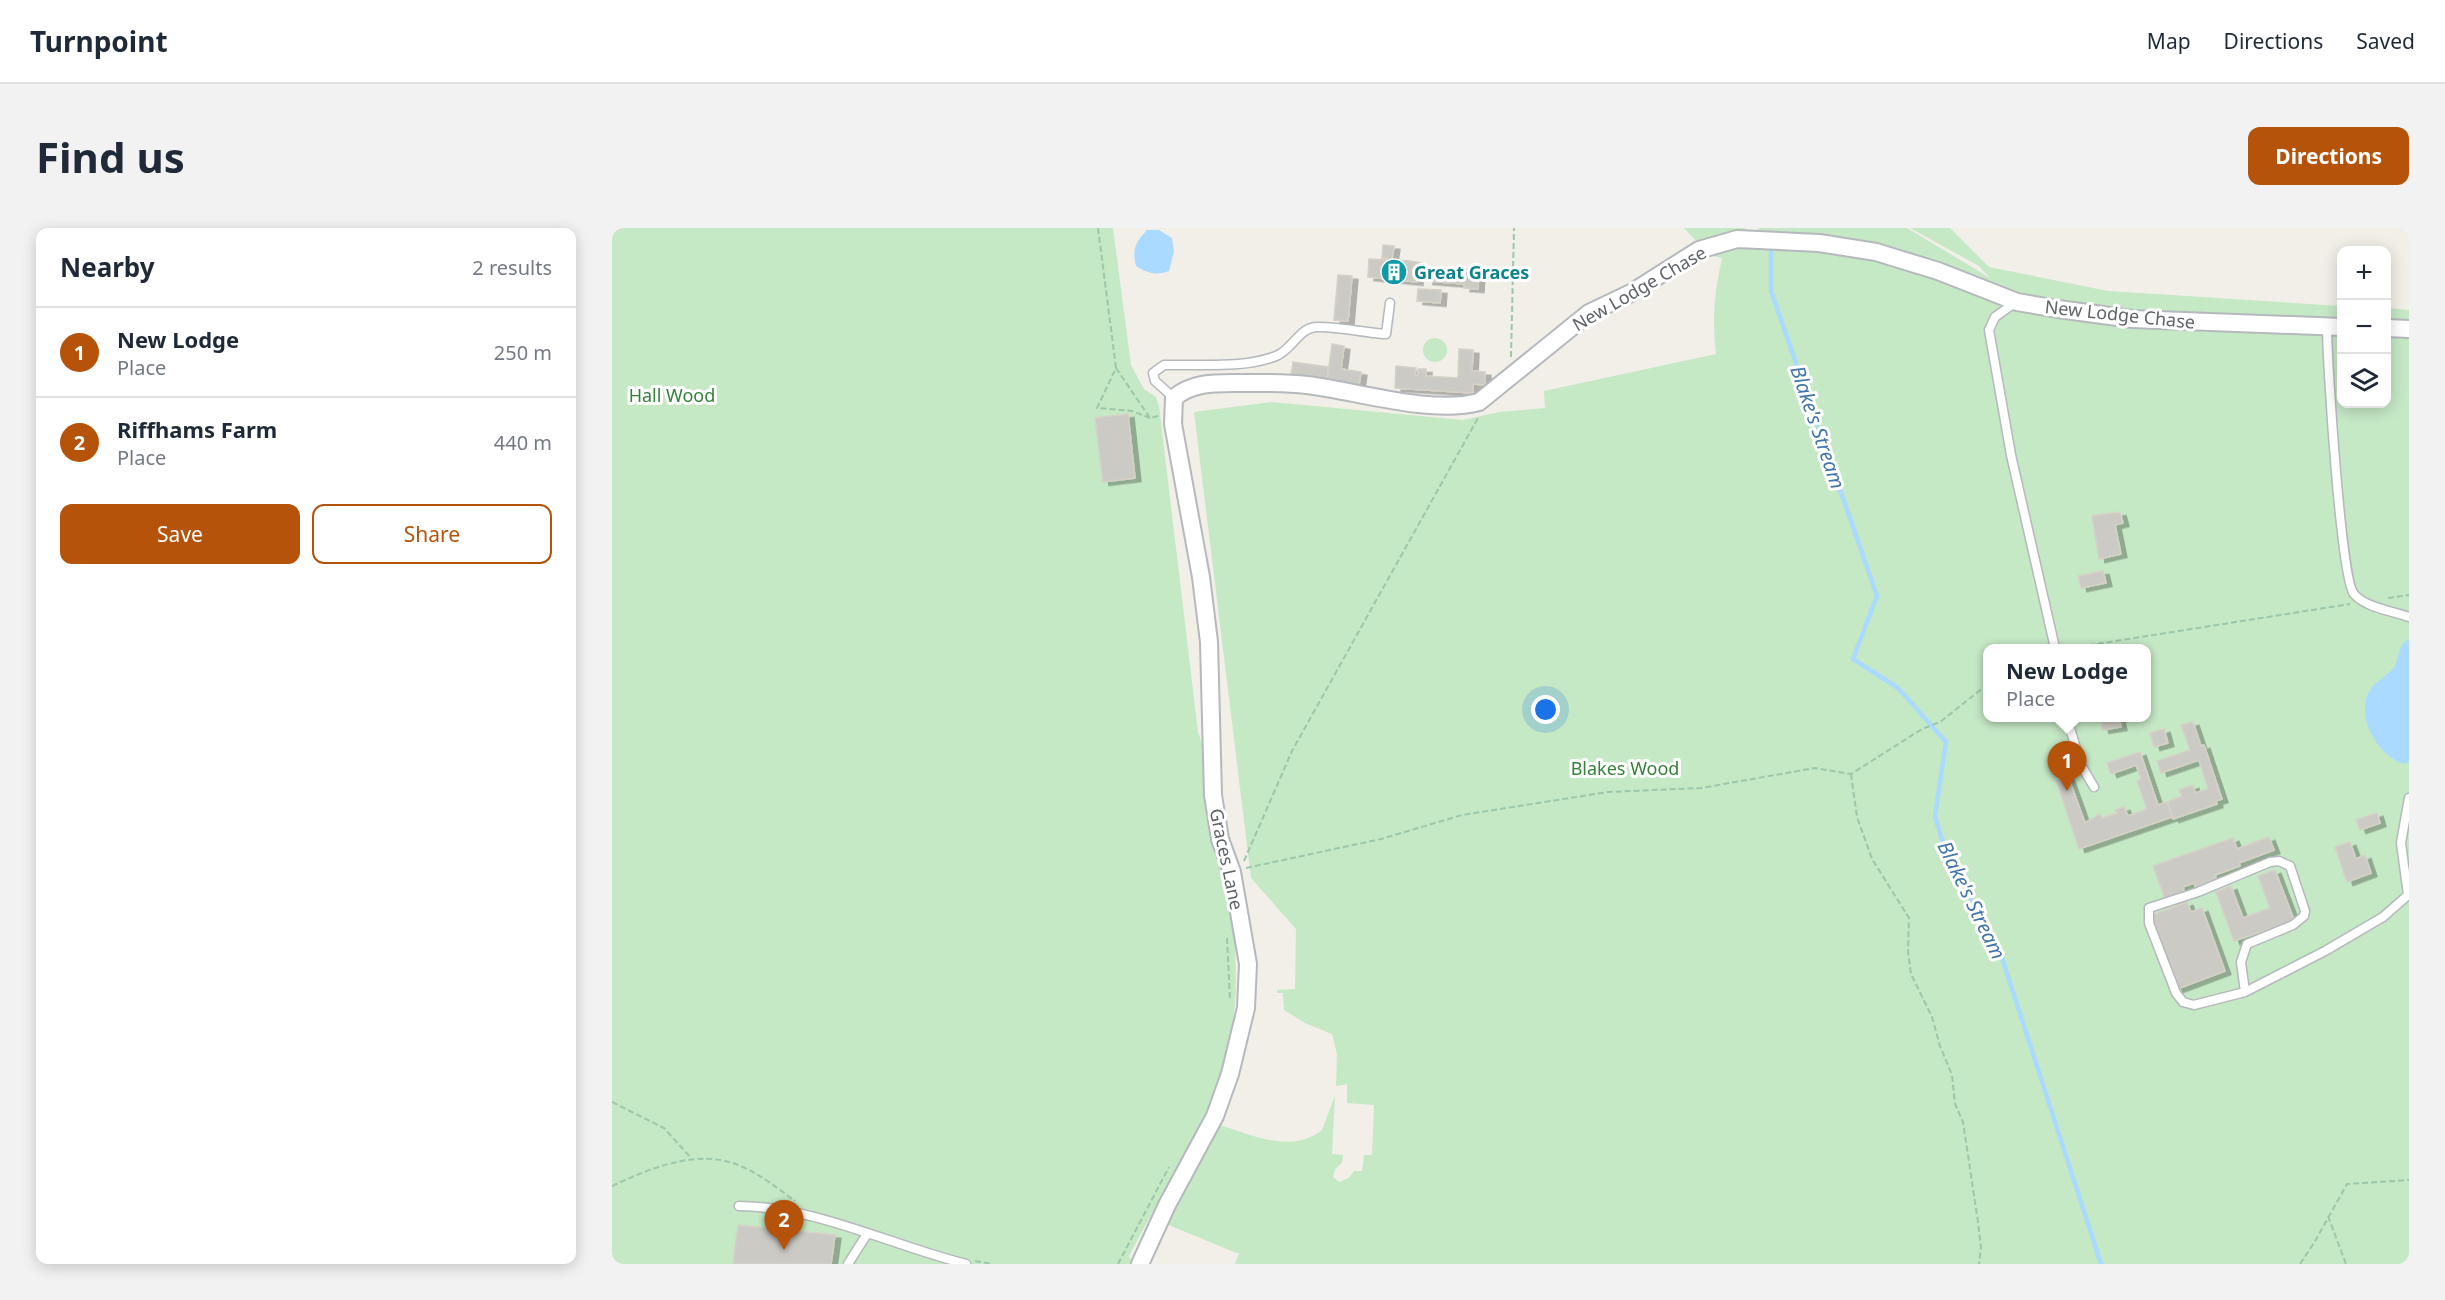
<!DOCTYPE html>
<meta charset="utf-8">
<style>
:root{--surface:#fff;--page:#f2f2f3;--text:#1f2937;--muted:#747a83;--line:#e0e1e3;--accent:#b45309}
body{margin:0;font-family:"Noto Sans",sans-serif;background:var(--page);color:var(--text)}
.controls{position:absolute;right:18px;top:18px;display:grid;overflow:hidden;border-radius:12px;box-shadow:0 3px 15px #0003}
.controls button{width:54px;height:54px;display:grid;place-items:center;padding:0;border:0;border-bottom:2px solid var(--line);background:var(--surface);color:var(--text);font:30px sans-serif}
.you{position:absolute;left:934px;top:482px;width:21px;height:21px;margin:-15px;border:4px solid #fff;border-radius:50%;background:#1a73e8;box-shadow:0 0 0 9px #1a73e833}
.badge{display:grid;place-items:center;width:39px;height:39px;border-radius:50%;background:var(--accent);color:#fff;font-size:20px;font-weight:700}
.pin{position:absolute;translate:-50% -50px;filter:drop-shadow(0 2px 3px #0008)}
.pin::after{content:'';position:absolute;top:32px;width:21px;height:18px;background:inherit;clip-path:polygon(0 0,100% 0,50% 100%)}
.popup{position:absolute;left:1371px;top:416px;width:168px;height:78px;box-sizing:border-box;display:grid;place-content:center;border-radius:12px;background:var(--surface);filter:drop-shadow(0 2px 4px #0005);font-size:20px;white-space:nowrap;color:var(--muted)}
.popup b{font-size:22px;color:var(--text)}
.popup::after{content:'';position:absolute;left:50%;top:100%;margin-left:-12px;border:12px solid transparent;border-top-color:var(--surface)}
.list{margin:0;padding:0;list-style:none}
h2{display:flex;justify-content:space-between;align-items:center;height:78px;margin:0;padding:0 24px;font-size:26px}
h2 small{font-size:20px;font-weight:400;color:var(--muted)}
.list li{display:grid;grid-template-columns:39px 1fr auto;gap:18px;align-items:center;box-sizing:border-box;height:90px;padding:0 24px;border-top:2px solid var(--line)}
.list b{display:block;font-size:22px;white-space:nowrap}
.list p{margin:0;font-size:20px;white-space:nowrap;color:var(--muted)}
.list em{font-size:20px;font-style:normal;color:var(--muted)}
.actions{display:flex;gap:12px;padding:18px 24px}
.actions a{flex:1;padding:14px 0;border:2px solid var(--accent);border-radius:12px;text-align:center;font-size:21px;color:var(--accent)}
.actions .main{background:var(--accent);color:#fff}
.icon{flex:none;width:33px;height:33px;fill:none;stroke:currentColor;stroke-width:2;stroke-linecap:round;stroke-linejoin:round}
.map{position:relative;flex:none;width:1797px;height:1036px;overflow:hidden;border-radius:12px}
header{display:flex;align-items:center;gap:36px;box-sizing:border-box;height:84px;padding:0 30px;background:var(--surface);border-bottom:2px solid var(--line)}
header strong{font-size:28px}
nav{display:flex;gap:33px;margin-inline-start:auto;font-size:21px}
.intro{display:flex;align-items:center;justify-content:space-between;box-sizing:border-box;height:144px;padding:0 36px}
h1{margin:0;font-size:42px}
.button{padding:15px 27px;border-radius:12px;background:var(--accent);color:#fff;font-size:21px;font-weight:700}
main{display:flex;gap:36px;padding:0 36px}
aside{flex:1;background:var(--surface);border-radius:12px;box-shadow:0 3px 15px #0003}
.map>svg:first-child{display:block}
.green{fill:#c5e8c5;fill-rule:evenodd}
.water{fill:#aadaff}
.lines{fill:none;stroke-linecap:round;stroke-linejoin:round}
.stream{stroke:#aadaff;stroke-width:4.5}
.building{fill:#cccac5;stroke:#d6d1c6;stroke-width:1.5;filter:url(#shadow)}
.service-casing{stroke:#b5b8bc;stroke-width:11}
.minor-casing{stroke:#b5b8bc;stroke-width:20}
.path{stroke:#9cc7a9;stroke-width:2;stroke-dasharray:6 3;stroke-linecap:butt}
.service{stroke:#fff;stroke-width:8}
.minor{stroke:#fff;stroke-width:16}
.labels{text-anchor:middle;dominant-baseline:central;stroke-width:6;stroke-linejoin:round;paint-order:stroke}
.culture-label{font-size:18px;font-weight:bold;fill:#0d838f;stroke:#fff;text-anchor:start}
.street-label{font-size:18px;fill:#5f6368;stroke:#fff}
.park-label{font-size:18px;fill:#348238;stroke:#fff}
.water-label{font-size:20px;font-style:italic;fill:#4174aa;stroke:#fff}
</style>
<header>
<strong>Turnpoint</strong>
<nav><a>Map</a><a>Directions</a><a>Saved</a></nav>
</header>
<div class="intro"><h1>Find us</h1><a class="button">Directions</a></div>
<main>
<aside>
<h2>Nearby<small>2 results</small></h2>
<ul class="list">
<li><span class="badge">1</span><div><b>New Lodge</b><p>Place</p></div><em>250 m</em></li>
<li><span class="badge">2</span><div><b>Riffhams Farm</b><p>Place</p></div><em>440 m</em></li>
</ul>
<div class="actions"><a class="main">Save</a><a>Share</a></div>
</aside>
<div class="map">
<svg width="1797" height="1036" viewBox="0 0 1797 1036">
<defs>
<filter id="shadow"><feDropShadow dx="6" dy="3.5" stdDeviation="0" flood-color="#0004"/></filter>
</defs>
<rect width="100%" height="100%" fill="#f1efe8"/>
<path class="green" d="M 0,0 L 501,0 L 519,137 L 532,161 L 544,169 L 547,178 L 586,504 L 594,527 L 598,603 L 613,643 L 623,700 L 624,763 L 619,819 L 597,879 L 517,1028 L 520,1036 L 0,1036 Z
M 1072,0 L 1135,0 L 1087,16 Z
M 1148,0 L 1295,0 L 1378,50 L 1367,38 L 1298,0 L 1338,0 L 1377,39 L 1496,63 L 1729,78 L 1730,176 L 1774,176 L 1775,80 L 1797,82 L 1797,1036 L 623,1036 L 627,1026 L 554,996 L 604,896 C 639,906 678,927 710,902 L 723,868 L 720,926 L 731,927 L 730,935 L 723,941 L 721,949 L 727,954 L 737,950 L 742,943 L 750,943 L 752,927 L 760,927 L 762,877 L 735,875 L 735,856 L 724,858 L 725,826 L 720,806 L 693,795 L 672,782 L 671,765 L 665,765 L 665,762 L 683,761 L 684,701 L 639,650 L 582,184 L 660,174 L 851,192 L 887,184 L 933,180 L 932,163 L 1104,126 C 1100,86 1102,69 1110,30 L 1097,27 ZM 1376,420 L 1534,420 L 1534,490 L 1376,490 Z
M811 122a12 12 0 1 1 24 0a12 12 0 1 1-24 0Z"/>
<path class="water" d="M 535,2 L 547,2 L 560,10 L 562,23 L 557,43 C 544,48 535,45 524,38 C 520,21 523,15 535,2 Z
M 1797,411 L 1797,534 L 1791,536 C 1766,528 1742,487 1758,462 C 1763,453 1776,448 1782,439 C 1788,429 1785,417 1797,411 Z"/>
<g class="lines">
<path class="stream" d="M 1159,17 L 1159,63 L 1265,368 L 1241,431 L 1286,460 L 1334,514 L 1323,588 L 1332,619 L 1390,730 L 1489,1036"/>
</g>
<path class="building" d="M 771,17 L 782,18 L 780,31 L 770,30 Z
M 757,31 L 799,33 L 809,35 L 811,40 L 805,46 L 805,54 L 756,49 Z
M 816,39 L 853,42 L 852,56 L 815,53 Z
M 853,41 L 867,42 L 866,61 L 852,60 Z
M 726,47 L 740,48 L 736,93 L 722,92 Z
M 806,61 L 829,62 L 828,75 L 805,73 Z
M 720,116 L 732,118 L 729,141 L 749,144 L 747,157 L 715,153 Z
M 847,121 L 861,122 L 860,143 L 873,144 L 873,157 L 861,156 L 861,165 L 783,160 L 784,138 L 804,140 L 803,147 L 806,147 L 806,141 L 814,141 L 814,148 L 846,150 Z
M 681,134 L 716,139 L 715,152 L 679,147 Z
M 516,186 L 523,250 L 491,254 L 483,190 Z
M 1508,284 L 1511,295 L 1503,297 L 1509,326 L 1487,331 L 1480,288 Z
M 1491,343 L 1494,355 L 1469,360 L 1466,348 Z
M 1488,490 L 1507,490 L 1509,499 L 1491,502 Z
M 1581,494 L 1589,518 L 1592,517 L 1610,571 L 1604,573 L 1605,576 L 1561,591 L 1556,574 L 1570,568 L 1567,562 L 1581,557 L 1583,565 L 1596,561 L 1587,532 L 1549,545 L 1545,533 L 1578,522 L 1569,497 Z
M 1552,501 L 1556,515 L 1542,519 L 1538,505 Z
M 1528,524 L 1546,577 L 1555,574 L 1560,589 L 1467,621 L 1444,552 L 1456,548 L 1473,595 L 1488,586 L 1490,590 L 1505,585 L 1503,582 L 1512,579 L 1516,588 L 1535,581 L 1525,553 L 1529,551 L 1524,537 L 1499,546 L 1495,535 Z
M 1765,585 L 1768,595 L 1748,602 L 1744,592 Z
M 1657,609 L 1662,622 L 1627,635 L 1628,638 L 1603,647 L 1605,653 L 1584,660 L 1582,655 L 1571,659 L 1572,664 L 1553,671 L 1541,638 L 1621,610 L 1625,621 Z
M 1738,614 L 1744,631 L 1753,627 L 1759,645 L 1735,654 L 1723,619 Z
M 1663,642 L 1682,692 L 1622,713 L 1604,664 L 1619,658 L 1631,690 L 1658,680 L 1646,648 Z
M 1575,674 L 1579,684 L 1590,680 L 1613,743 L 1565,761 L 1538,688 Z
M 126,997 L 223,1007 L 219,1036 L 121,1036 Z"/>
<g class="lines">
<defs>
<path id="service" d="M 1404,74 L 1383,89 L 1377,102 L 1399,227 L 1443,420
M 1715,99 C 1715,132 1729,352 1742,366 C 1754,380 1781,383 1797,389
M 562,170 L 543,153 L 541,145 L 552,137 C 588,136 630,141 664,128 C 680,122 687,100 704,99 C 727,98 751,105 774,106 L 778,75
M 1455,490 L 1469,537 L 1482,559
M 1633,764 L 1629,734 L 1635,716 L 1681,697 L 1692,688 L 1693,683 L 1678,638 L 1667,633 L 1658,634 L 1586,664 L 1537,680 L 1537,695 L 1564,765 L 1571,774 L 1582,777 L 1633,764 L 1713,723 L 1771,689 L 1796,667 L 1789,615 L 1797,570
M 127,978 C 205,979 278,1017 354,1036
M 236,1036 L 255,1006"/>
<path id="minor" d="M 1774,100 L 1797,101
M 528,1036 L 555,977 L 603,888 L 618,846 L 634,780 L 636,736 L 620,644 L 608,611 L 601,567 L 597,414 L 589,349 L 561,196 L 562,170 C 580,154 603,155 626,155 C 649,155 672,154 695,157 C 745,163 819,187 867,174 L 977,85 L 1019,65 L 1087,22 L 1125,11 L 1207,15 L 1264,24 L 1326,43 L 1405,74 L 1446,81 L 1520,91 L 1730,99"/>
</defs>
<use href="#service" class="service-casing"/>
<use href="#minor" class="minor-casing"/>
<path class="path" d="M 486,0 L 504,140 L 485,180 L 520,183 L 538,190
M 899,129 L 902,0
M 504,140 L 538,190 L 546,188
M 1776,370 L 1797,367
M 1459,420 L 1738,376
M 1239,546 L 1245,589 L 1260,631 L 1297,690 L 1296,724 L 1299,746 L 1320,789 L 1328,818 L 1340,847 L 1343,876 L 1351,894 L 1366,994 L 1369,1019 L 1367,1036
M 632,633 L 680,523 L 866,190
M 634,640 L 769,611 L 850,587 L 996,564 L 1089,560 L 1203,540 L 1239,546 L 1310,501 L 1328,494 L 1376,456
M 615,710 L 618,771
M 0,874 L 52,900 L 79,930
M 0,958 C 41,939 92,917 137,942 C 153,950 168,962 183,973
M 1716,988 L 1734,1036
M 363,1033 L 381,1036
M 506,1036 L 557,939
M 1688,1036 L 1702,1015 L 1735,956 L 1797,952"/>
<use href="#service" class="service"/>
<use href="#minor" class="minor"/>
</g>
<defs>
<symbol id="building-disc" viewBox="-11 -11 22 22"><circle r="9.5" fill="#0f9aa8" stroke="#fff"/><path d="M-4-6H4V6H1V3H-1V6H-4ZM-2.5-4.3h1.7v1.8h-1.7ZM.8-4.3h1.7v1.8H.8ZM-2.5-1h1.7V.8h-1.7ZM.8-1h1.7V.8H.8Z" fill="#fff"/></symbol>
</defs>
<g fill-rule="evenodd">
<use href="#building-disc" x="767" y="29" width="30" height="30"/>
</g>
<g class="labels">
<g class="culture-label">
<text x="802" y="44">Great Graces</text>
</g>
<g class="street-label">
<text transform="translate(1027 60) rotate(-30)">New Lodge Chase</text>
<text transform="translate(1508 86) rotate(6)">New Lodge Chase</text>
<text transform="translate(615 631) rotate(78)">Graces Lane</text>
</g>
<g class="park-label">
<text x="60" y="167">Hall Wood</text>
<text x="1013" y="540">Blakes Wood</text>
</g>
<g class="water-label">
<text transform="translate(1206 199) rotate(71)">Blake's Stream</text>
<text transform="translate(1360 672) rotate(64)">Blake's Stream</text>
</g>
</g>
</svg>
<div class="controls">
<button>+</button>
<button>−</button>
<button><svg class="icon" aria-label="layers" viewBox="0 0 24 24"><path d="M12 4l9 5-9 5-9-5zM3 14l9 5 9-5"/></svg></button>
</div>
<div class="you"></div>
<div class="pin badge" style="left:1455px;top:563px">1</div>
<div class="popup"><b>New Lodge</b>Place</div>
<div class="pin badge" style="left:172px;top:1022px">2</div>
</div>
</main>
